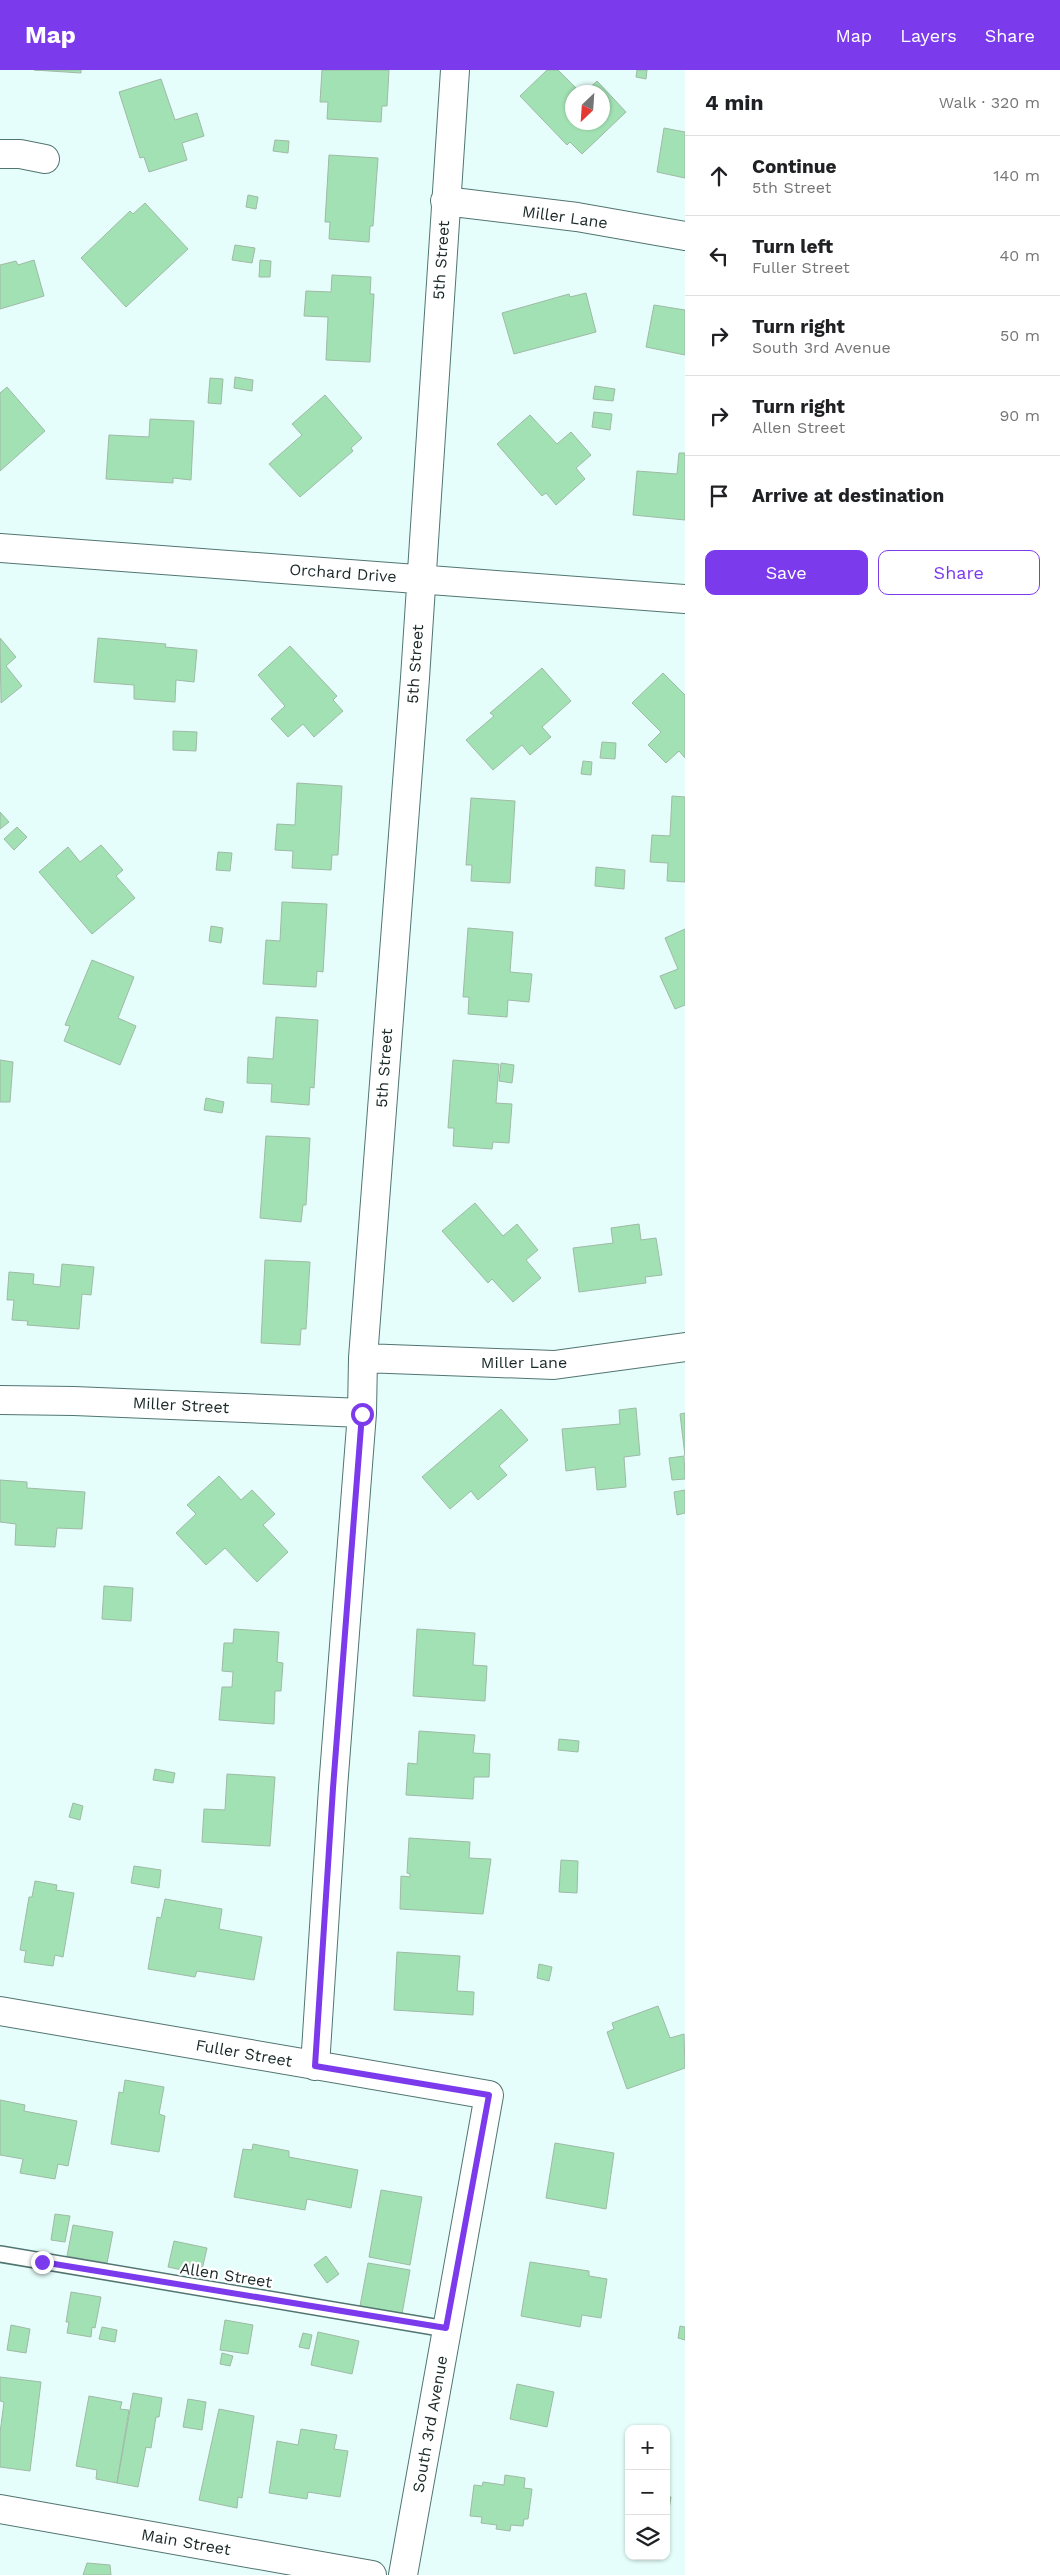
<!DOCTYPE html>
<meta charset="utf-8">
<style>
:root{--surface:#fff;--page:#f2f2f2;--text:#202124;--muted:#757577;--line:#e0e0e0;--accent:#7c3aed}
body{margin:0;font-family:"Work Sans",sans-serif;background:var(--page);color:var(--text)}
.controls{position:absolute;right:15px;bottom:15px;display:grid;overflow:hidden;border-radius:10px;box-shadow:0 1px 4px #0004}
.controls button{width:45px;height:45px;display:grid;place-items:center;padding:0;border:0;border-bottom:1px solid var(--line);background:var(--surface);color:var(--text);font:25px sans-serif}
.compass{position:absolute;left:565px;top:15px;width:45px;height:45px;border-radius:50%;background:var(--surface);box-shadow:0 1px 4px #0004;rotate:205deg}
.stop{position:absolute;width:15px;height:15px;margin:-11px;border:4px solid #7c3aed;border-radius:50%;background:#fff}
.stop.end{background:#7c3aed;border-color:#fff;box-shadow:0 1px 5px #0008}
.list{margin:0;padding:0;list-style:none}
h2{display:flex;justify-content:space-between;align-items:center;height:65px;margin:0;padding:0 20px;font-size:21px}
h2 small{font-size:16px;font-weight:400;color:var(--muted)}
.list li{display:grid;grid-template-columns:32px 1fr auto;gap:15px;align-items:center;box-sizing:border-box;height:80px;padding:0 20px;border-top:1px solid var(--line)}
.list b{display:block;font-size:19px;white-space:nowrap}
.list p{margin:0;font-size:16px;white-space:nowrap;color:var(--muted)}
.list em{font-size:16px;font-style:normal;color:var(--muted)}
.actions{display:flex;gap:10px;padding:15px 20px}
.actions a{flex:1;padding:11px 0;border:1px solid var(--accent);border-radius:10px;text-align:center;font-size:18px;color:var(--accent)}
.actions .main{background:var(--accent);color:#fff}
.icon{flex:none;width:28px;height:28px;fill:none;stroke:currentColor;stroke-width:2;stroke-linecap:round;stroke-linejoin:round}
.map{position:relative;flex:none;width:685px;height:2505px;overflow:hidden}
header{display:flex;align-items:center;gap:30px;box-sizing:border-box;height:70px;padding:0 25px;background:var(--accent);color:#fff}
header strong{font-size:24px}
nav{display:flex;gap:28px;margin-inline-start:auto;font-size:18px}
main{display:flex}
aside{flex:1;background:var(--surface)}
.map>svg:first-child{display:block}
.building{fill:#a2e1b3;stroke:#9fbaa6}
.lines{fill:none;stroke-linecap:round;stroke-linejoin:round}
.lane-casing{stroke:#517571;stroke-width:18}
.street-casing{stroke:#517571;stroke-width:30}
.secondary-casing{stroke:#517571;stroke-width:30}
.lane{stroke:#fff;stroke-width:15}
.street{stroke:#fff;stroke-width:28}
.secondary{stroke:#fff;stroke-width:28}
.route{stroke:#7c3aed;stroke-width:6}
.labels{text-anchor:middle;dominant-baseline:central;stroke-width:4.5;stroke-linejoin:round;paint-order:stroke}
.street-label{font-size:16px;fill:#192826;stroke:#fff}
</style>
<header>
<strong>Map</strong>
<nav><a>Map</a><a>Layers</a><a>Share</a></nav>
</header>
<main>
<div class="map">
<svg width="685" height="2505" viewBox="0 0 685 2505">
<rect width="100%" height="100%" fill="#e6fefb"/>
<path class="building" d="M 34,0 L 81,0 L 81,3 Z
M 322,0 L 389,0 L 387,36 L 382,36 L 381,52 L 327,49 L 328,32 L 320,32 Z
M 547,0 L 558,0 L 580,22 L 572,22 L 572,52 L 602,52 L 602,22 L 585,22 L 597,11 L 626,42 L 582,84 L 570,72 L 567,75 L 520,26 Z
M 637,0 L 647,0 L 646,9 L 636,7 Z
M 161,9 L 175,50 L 197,43 L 204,66 L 182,73 L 187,90 L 149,102 L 144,87 L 140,88 L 119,22 Z
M 664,58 L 685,62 L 685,108 L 657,102 Z
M 275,70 L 289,71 L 288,83 L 273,81 Z
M 329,85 L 378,88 L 373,156 L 370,156 L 369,172 L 329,169 L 330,152 L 325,152 Z
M 248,125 L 258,127 L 256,139 L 246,137 Z
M 145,133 L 188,179 L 126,237 L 81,188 L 130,141 L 133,144 Z
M 235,175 L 255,178 L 252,193 L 232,190 Z
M 34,190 L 44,226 L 0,239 L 0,195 L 16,191 L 18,195 Z
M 260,190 L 271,191 L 270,207 L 259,207 Z
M 332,205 L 371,207 L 370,224 L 374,224 L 370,292 L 326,290 L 328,247 L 304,246 L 306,221 L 331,222 Z
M 586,223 L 596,262 L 514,284 L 502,243 L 569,224 L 570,227 Z
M 654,235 L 685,240 L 685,285 L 646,277 Z
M 235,307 L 253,310 L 252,321 L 234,318 Z
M 210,308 L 223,309 L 221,334 L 208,333 Z
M 595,316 L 615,319 L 613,331 L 593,329 Z
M 7,317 L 45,361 L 0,401 L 0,323 Z
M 325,325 L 362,368 L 351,378 L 353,381 L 300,427 L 269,394 L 302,365 L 292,354 Z
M 594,342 L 612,344 L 610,360 L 592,357 Z
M 530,345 L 557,374 L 571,362 L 591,385 L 576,398 L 585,409 L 556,435 L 546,423 L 542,426 L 497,374 Z
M 150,349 L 194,351 L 191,410 L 173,408 L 173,413 L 106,409 L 109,365 L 149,367 Z
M 679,383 L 685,383 L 685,450 L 633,445 L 637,401 L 677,404 Z
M 0,568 L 16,587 L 6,596 L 22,616 L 1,633 Z
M 98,568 L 166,574 L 165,577 L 197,580 L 194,612 L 176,610 L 175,632 L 134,629 L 134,615 L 94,612 Z
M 290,576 L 337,626 L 333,630 L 343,641 L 314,667 L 303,654 L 288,667 L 271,649 L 285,636 L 258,605 Z
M 542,598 L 571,631 L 542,657 L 551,667 L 530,685 L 522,675 L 493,700 L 466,670 L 494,646 L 490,643 Z
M 663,603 L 685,625 L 685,688 L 679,681 L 666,693 L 648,675 L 661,662 L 632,633 Z
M 173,661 L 197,662 L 196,681 L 173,680 Z
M 602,672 L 616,673 L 615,689 L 600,688 Z
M 583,691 L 592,692 L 591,705 L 581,704 Z
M 297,713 L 342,716 L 338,785 L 332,785 L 331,800 L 292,798 L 293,781 L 275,780 L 277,754 L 295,755 Z
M 672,726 L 685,727 L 685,812 L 667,811 L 668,793 L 650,792 L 652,765 L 670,766 Z
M 471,728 L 515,731 L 510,813 L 471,811 L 472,795 L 466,795 Z
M 0,742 L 9,752 L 0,759 Z
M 17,757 L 27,767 L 14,780 L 4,769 Z
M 101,775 L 123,800 L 116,806 L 135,828 L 92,864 L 39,802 L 68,777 L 80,792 Z
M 218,782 L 232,783 L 230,801 L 216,800 Z
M 596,797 L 625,800 L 624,819 L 595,816 Z
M 282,832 L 327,834 L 323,902 L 317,901 L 316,917 L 263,914 L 266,870 L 280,871 Z
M 211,856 L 223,858 L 221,873 L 209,871 Z
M 468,858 L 513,862 L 510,902 L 532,904 L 529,932 L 508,930 L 507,947 L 468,944 L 469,927 L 463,927 Z
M 685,859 L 685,935 L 675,939 L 660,906 L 678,899 L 665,868 Z
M 92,890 L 134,907 L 118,948 L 136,956 L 120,995 L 64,971 L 70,956 L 65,955 Z
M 276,947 L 318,950 L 314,1018 L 310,1017 L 309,1035 L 271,1032 L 272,1014 L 247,1013 L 248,987 L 273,989 Z
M 0,990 L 13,992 L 10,1032 L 0,1032 Z
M 453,990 L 499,994 L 496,1033 L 512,1034 L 509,1073 L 493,1072 L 492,1079 L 453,1076 L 454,1058 L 448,1058 Z
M 501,993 L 514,995 L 512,1013 L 499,1011 Z
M 206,1028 L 224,1032 L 222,1043 L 204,1040 Z
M 266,1066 L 310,1068 L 306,1135 L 303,1135 L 301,1152 L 260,1148 Z
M 475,1133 L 503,1166 L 517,1154 L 538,1180 L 526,1190 L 541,1208 L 513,1232 L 492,1209 L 488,1213 L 442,1161 Z
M 639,1154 L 641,1170 L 656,1168 L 662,1205 L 645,1207 L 646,1213 L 579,1222 L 573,1178 L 613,1173 L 611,1158 Z
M 265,1190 L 310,1192 L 306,1259 L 301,1259 L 300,1275 L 261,1273 Z
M 62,1194 L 94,1197 L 91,1225 L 82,1224 L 79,1259 L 27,1255 L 28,1251 L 12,1250 L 14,1230 L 7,1230 L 9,1202 L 34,1204 L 33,1214 L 60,1217 Z
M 636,1338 L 640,1385 L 624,1387 L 626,1417 L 597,1420 L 595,1397 L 566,1401 L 562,1359 L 620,1354 L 619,1340 Z
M 501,1339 L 528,1370 L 499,1396 L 507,1405 L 478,1430 L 471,1421 L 450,1439 L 422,1407 Z
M 685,1343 L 685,1386 L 680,1344 Z
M 684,1386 L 685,1409 L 672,1410 L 669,1388 Z
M 219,1406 L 241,1430 L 252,1420 L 275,1444 L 263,1455 L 288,1482 L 257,1512 L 225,1478 L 206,1495 L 176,1463 L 196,1444 L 187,1435 Z
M 0,1410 L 27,1412 L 27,1418 L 85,1422 L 82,1459 L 57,1458 L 55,1477 L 15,1475 L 16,1454 L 0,1452 Z
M 685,1420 L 685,1443 L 677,1445 L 674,1422 Z
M 104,1516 L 133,1518 L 131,1551 L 102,1549 Z
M 234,1559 L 279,1562 L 277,1592 L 283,1593 L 281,1621 L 275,1621 L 274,1654 L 219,1650 L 222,1617 L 232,1617 L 233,1602 L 222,1601 L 224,1573 L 233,1573 Z
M 417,1559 L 475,1563 L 473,1595 L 487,1596 L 485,1631 L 413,1626 Z
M 419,1661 L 475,1665 L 473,1683 L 490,1684 L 489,1707 L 474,1707 L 473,1729 L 406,1725 L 408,1693 L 417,1694 Z
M 559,1669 L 579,1671 L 578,1682 L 558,1680 Z
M 155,1699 L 175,1703 L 173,1713 L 153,1710 Z
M 227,1704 L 275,1707 L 270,1776 L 202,1772 L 204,1739 L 225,1740 Z
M 73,1733 L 83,1736 L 80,1750 L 69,1747 Z
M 409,1768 L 470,1772 L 469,1788 L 491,1789 L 483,1844 L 400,1839 L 401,1806 L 410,1807 L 410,1804 L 407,1803 Z
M 561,1790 L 578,1791 L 577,1823 L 559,1822 Z
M 134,1796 L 161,1800 L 159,1818 L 131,1813 Z
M 35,1811 L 57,1815 L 56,1820 L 74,1823 L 63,1887 L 55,1885 L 53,1896 L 24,1892 L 26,1881 L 20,1880 L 29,1827 L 32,1827 Z
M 165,1829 L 222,1839 L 219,1859 L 262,1867 L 254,1910 L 197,1901 L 195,1907 L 148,1899 L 157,1847 L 161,1848 Z
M 397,1882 L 460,1886 L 457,1921 L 474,1922 L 473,1945 L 394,1940 Z
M 539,1894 L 552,1897 L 549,1911 L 537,1908 Z
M 658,1936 L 670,1968 L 684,1964 L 685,1998 L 627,2019 L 607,1962 L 614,1959 L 612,1953 Z
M 125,2010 L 164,2017 L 159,2044 L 165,2046 L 159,2082 L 111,2074 L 119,2022 L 123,2023 Z
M 0,2030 L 25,2035 L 24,2041 L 77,2051 L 68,2096 L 58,2094 L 55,2109 L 20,2103 L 23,2089 L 0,2085 Z
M 555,2073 L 614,2083 L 606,2139 L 546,2128 Z
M 253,2074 L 289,2081 L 289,2087 L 358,2100 L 351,2138 L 307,2129 L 305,2140 L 234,2127 L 243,2079 L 252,2080 Z
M 381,2120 L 422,2127 L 410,2195 L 369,2187 Z
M 55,2144 L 70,2146 L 65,2172 L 51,2170 Z
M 73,2155 L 113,2162 L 107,2193 L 67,2186 Z
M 174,2171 L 207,2178 L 201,2204 L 168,2197 Z
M 326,2186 L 339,2204 L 327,2213 L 314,2195 Z
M 530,2192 L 589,2201 L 589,2206 L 607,2209 L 601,2248 L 582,2245 L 580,2257 L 521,2246 Z
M 368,2193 L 410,2200 L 402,2244 L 360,2236 Z
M 71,2222 L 101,2227 L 95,2258 L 92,2257 L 91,2267 L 67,2263 L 69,2252 L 66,2252 Z
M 225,2250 L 253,2255 L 248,2284 L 220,2280 Z
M 11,2255 L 30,2259 L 26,2283 L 7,2280 Z
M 680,2256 L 685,2257 L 685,2270 L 678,2268 Z
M 102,2257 L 117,2260 L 115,2272 L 99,2269 Z
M 318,2262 L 359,2271 L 352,2304 L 311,2295 Z
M 303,2263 L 312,2265 L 309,2279 L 299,2277 Z
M 222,2283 L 233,2286 L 230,2296 L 220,2294 Z
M 0,2307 L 41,2312 L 30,2401 L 0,2397 L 0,2363 L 4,2332 L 0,2331 Z
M 517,2314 L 554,2322 L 547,2357 L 510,2349 Z
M 133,2323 L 162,2328 L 159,2347 L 156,2347 L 151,2378 L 146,2377 L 138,2417 L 117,2413 Z
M 89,2326 L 122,2332 L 120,2339 L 129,2340 L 117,2413 L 96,2409 L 97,2400 L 76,2396 Z
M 188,2329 L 206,2332 L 202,2360 L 183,2357 Z
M 219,2339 L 254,2346 L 242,2428 L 238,2427 L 237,2438 L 199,2430 Z
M 301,2359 L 337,2365 L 334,2379 L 348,2381 L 340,2427 L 308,2422 L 307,2429 L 269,2423 L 277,2371 L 298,2375 Z
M 505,2405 L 525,2408 L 524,2418 L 532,2419 L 528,2449 L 524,2449 L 523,2456 L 511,2455 L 510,2461 L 496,2459 L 497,2455 L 481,2453 L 482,2447 L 470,2446 L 474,2415 L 482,2416 L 483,2412 L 504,2415 Z
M 666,2415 L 669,2415 L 667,2426 L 671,2427 L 666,2459 Z
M 87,2493 L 110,2495 L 111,2505 L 83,2505 Z"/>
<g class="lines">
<defs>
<path id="lane" d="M 0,2184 L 446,2259"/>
<path id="street" d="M 0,84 L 20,84 L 45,89
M 445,131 L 577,147 L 685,166
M 0,478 L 685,529
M 363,1288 L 554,1295 L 685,1277
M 0,1330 L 74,1331 L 362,1343
M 0,1941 L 489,2025 L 403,2505
M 315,1996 L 333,1718 L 362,1343 L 363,1288 L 415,608 L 455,0"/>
<path id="secondary" d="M 0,2439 L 372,2505"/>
</defs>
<use href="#lane" class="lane-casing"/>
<use href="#street" class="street-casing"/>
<use href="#secondary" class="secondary-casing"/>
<use href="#lane" class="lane"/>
<use href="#street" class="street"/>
<use href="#secondary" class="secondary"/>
</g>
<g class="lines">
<path class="route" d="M 42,2192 L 446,2258 L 489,2025 L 315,1996 L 333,1718 L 362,1344"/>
</g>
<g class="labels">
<g class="street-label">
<text transform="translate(565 147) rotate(8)">Miller Lane</text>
<text transform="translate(441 190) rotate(-86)">5th Street</text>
<text transform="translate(343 503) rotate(4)">Orchard Drive</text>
<text transform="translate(415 594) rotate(-86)">5th Street</text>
<text transform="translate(384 998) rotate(-86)">5th Street</text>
<text x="524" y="1292">Miller Lane</text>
<text transform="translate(181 1335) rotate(3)">Miller Street</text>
<text transform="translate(244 1983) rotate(10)">Fuller Street</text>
<text transform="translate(226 2205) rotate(9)">Allen Street</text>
<text transform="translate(430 2354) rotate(-80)">South 3rd Avenue</text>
<text transform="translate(186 2472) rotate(10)">Main Street</text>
</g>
</g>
</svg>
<div class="controls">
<button>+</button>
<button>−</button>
<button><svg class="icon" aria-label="layers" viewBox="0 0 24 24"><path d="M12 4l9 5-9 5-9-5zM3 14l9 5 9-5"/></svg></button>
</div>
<svg class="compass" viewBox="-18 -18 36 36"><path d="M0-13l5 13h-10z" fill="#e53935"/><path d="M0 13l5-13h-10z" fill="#757577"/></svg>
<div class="stop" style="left:362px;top:1344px"></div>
<div class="stop end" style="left:42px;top:2192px"></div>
</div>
<aside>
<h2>4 min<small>Walk · 320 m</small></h2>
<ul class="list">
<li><svg class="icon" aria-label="ahead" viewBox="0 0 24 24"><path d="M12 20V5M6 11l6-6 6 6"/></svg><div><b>Continue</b><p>5th Street</p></div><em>140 m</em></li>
<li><svg class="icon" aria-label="left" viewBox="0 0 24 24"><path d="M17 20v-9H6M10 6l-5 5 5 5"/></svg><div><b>Turn left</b><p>Fuller Street</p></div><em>40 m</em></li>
<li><svg class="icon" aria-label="right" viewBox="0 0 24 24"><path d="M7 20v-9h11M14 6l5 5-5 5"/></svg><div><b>Turn right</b><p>South 3rd Avenue</p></div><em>50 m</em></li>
<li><svg class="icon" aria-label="right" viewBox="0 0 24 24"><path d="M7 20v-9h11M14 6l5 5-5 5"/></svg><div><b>Turn right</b><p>Allen Street</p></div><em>90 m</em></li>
<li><svg class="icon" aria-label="arrive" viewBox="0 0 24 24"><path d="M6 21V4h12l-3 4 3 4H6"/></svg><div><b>Arrive at destination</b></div></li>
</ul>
<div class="actions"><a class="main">Save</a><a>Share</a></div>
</aside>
</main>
